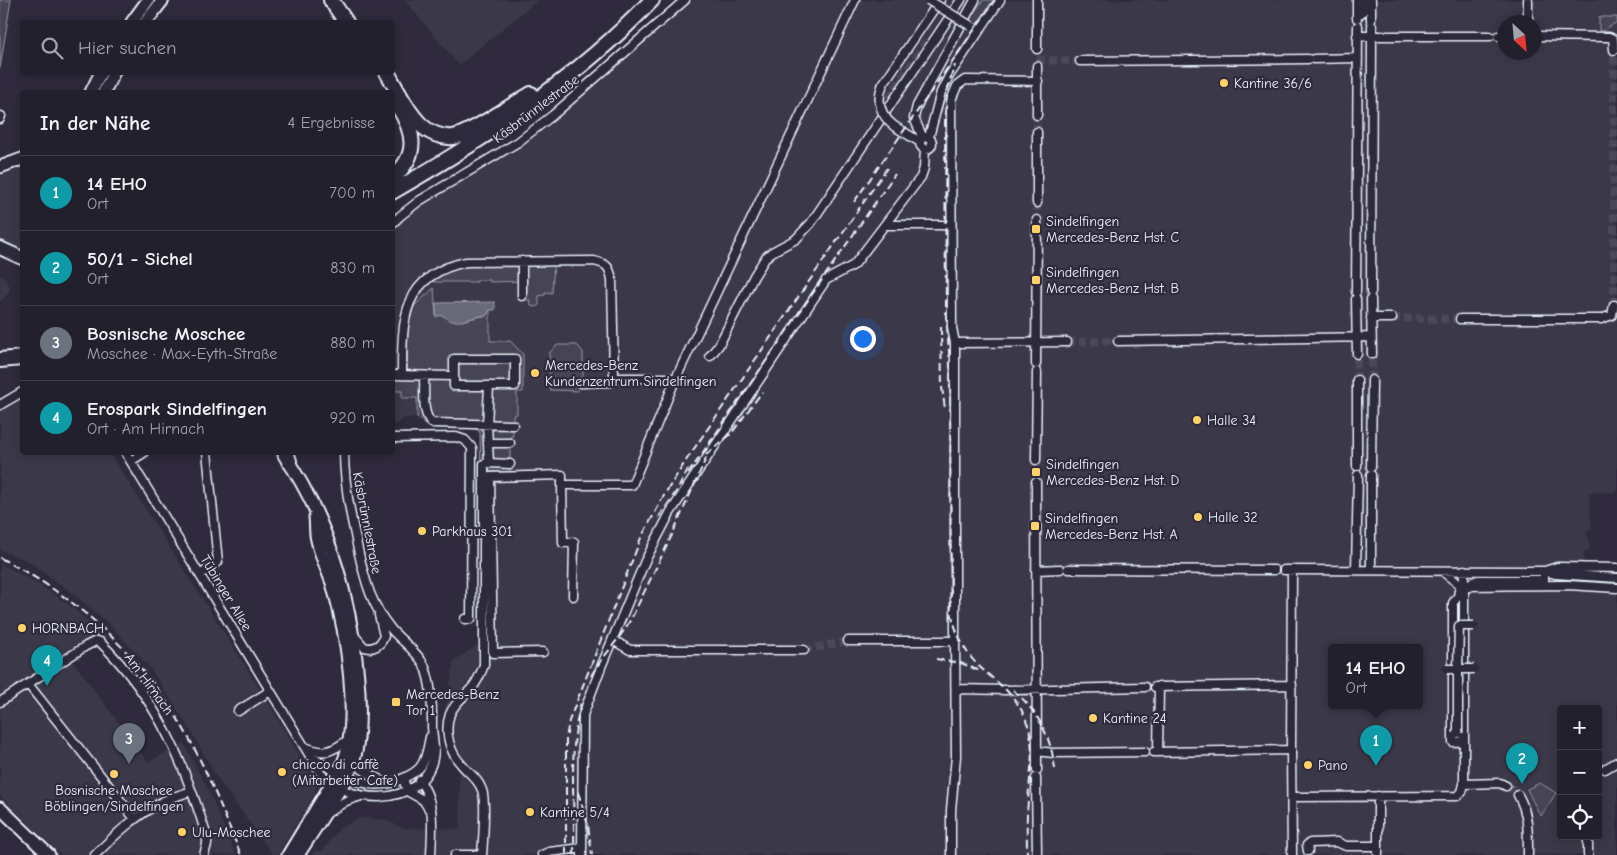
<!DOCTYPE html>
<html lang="de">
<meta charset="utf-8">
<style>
:root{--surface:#23202e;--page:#2b2836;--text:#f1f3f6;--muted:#a3a3aa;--line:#403e4a;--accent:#ffd166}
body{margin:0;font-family:"Comic Neue",sans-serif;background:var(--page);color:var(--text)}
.controls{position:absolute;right:15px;bottom:15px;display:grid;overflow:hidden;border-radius:5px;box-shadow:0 2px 12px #0003}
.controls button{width:45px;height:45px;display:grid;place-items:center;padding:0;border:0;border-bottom:1px solid var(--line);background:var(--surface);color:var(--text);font:25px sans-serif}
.compass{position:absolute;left:1497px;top:15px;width:45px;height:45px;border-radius:50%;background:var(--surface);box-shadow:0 2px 12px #0003;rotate:154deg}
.you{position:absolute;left:862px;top:338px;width:18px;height:18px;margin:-12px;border:4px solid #fff;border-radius:50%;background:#1a73e8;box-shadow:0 0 0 8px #1a73e833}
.badge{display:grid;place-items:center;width:32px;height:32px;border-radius:50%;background:var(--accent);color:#fff;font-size:16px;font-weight:700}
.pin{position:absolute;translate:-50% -41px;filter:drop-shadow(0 1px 2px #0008)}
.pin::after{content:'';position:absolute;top:26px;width:18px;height:15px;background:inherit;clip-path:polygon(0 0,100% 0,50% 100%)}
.popup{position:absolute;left:1328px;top:644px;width:95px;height:65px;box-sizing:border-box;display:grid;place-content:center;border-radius:5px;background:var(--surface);filter:drop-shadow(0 1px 4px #0005);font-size:16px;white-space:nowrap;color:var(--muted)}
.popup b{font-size:19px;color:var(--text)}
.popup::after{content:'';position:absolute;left:50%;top:100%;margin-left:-10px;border:10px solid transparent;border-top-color:var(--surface)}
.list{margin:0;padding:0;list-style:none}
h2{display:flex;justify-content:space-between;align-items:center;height:65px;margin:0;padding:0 20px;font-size:21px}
h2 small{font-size:16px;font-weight:400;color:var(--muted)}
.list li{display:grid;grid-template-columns:32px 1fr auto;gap:15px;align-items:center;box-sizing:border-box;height:75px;padding:0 20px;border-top:1px solid var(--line)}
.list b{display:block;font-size:19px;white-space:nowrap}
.list p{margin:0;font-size:16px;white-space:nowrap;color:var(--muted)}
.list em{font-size:16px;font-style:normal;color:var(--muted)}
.icon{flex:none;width:28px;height:28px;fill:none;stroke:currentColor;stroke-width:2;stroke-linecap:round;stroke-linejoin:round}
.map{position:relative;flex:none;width:1617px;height:855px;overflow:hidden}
.search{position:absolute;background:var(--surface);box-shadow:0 2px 12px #0003;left:20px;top:20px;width:375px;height:55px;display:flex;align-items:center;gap:12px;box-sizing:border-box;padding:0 18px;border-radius:5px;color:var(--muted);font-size:19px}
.panel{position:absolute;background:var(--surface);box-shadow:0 2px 12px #0003;left:20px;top:90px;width:375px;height:365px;border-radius:5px}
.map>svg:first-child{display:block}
.built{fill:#3b3749;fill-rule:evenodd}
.green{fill:#464455;stroke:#979aa6}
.water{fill:#696978;stroke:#9c9fab}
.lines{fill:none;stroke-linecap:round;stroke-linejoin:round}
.minor-tunnel{stroke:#4b4859;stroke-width:8;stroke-dasharray:8 4;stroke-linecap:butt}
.minor-casing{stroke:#e8f1f8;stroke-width:11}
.secondary-casing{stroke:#e8f1f8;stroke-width:15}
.primary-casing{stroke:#e8f1f8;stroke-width:16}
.motorway-casing{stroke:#e8f1f8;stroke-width:18}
.minor{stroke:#2f2a3d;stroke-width:8}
.secondary{stroke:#2f2a3d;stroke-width:11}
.primary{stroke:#2f2a3d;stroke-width:12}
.motorway{stroke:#2f2a3d;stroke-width:14}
.rail{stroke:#e8f1f8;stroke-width:2;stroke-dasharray:8 4;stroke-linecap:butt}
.minor-bridge-casing{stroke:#e8f1f8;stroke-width:11;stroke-linecap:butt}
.minor-bridge{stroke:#2f2a3d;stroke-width:8}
.poi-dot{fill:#ffd166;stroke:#2f2a3d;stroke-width:2}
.labels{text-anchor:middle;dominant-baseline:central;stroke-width:4.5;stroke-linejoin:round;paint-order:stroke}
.poi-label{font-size:14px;fill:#e8f1f8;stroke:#2f2a3d;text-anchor:start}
.street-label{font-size:14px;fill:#e8f1f8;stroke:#2f2a3d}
</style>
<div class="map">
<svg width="1617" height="855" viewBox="0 0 1617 855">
<rect width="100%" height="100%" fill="#2f2a3d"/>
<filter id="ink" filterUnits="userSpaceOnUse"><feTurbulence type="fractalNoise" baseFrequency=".02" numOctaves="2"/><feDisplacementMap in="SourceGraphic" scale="10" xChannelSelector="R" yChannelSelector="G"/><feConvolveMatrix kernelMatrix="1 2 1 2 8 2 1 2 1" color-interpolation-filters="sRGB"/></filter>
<g filter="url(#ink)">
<path class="built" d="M 404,0 L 538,0 L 459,65 Z
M 692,0 L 1617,0 L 1617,492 L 1589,492 L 1592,529 L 1587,531 L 1589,539 L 1589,551 L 1585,551 L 1583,564 L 1573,563 L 1574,577 L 1586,577 L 1586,583 L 1617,583 L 1617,855 L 312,855 L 314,851 L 322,851 L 340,828 L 359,818 L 383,819 L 403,828 L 460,829 L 459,771 L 445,755 L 445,705 L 448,700 L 453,661 L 478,645 L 479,434 L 469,426 L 425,427 L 416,418 L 404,418 L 398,424 L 393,424 L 393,232 L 399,224 L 422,205 L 533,138 L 623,62 ZM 1504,22 L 1534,22 L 1534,52 L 1504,52 ZM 1332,647 L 1420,647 L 1420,705 L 1332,705 ZM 1561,709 L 1598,709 L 1598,836 L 1561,836 Z
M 0,165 L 8,170 L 22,166 L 22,249 L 20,250 L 8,247 L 0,241 Z
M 0,275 L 3,276 L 10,287 L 9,292 L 0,302 Z
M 22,398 L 22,452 L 110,453 L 265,697 L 317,785 L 315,793 L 277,855 L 272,854 L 217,778 L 189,728 L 150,668 L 112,627 L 75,595 L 26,560 L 0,550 L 0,411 L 8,408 Z
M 0,563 L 45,588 L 73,608 L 107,638 L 72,660 L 148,762 L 184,743 L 208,789 L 236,855 L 61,855 L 0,796 Z"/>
<path class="green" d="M 0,0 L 11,0 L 0,68 Z
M 983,0 L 993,0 L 977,24 L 969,20 Z
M 1599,17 L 1617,17 L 1617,22 L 1603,31 L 1599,31 Z
M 554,263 L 552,293 L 545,292 L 545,295 L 539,296 L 539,305 L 536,307 L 531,306 L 530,300 L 525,300 L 524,281 L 490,282 L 490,280 L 477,280 L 477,282 L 434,282 L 432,280 L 446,271 L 462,265 Z
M 434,288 L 436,316 C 444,314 451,320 458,320 C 468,321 477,316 486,316 L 490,310 L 490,341 L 510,341 L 523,354 L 523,392 L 517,392 L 517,414 L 513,415 L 513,436 L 510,437 L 510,472 L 481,471 L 480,432 L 473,426 L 426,426 L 417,417 L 417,398 L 402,398 L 402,391 L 393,391 L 393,379 L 407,379 L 408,327 L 413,307 Z
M 557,345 L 577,345 L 583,352 L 583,377 L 578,391 L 550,390 L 549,353 Z
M 1540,783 L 1556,793 L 1541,816 C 1535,807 1532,799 1527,789 Z"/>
<path class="water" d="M 495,302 L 495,310 L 490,310 L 486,316 L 479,316 L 462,321 L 450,321 C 445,317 442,313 436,317 L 436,303 Z"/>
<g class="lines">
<path class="minor-tunnel" d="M 1037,60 L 1080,61
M 889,98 L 926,42
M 1037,132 L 1037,115
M 1037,203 L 1037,220
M 1614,305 L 1614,50
M 1392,318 L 1460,319
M 1067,342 L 1118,341
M 1357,380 L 1357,354
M 1372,380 L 1372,354
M 1036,460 L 1036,482
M 804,650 L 848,641
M 1506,786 L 1513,789 L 1518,795"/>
<defs>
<path id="minor" d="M 1037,0 L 1037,49
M 1528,0 L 1528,22
M 1357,17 L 1364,10 L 1364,0
M 1357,18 L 1357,0
M 1371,20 L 1371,0
M 1357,36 L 1490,36
M 1498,36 L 1504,36
M 1534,36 L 1609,37 L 1613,39 L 1614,50
M 1314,59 L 1358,58
M 1080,61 L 1308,59
M 1037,66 L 1037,115
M 883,84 L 940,0
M 0,119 L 1,116
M 894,126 L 920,142
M920 143a6 6 0 1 1 12 0a6 6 0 1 1-12 0Z
M 929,137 L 941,92 L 949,76 L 1000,0
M 923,138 L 914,118 L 917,106 L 975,0
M 1037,203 L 1037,132
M 392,224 L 400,216 L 419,201 L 518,142 L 553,115 L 685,0
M 886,225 L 941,225 L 950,226
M 1356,292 L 1358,26
M 1371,292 L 1372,26
M 522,296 L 522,261
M 1356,299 L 1357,354
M 1371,299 L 1372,354
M 1371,318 L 1392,318
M 1460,319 L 1601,319 L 1612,315 L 1614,305
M 1118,341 L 1371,337
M 955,343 L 1067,342
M 710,356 L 719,345 L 754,276 L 766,257 L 772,252 L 796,239 L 811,223 L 961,0
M 454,359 L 515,359 L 515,386 L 454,386 Z
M 1036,364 L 1037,220
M 392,375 L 454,376
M 402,375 C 402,322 401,275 466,262 L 594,261 C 607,264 609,266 612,279 L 614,378
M 424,376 C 425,389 421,414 432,423 L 513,425
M 1357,380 L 1357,466
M 581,383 L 611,382 L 614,378 L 676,378
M 489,386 L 487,425 L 489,463 L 510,464
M 0,405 L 22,392
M 392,438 L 456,437 L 465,440 L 472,448 L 471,619 L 465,619
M 488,443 L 510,443
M 125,452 L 321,774 C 337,790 357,797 379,797 C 407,796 432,781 434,751 C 434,742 432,733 432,725 C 432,705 432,684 424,665 C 417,651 401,641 391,629 C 382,618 375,606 370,593 C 363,574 359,555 355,535 C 349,508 344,480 344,452
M 1036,460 L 1037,372
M 131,461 L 145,452
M 1371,467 L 1372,380
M 1371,475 L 1371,570
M 1036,482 L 1037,770
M 1068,569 L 1274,570
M 1036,570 L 1060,569
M 1284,570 L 1544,571 L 1555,574 L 1617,578
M 1292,570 L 1291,750 L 1292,855
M 1356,570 L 1358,475
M 1442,571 L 1460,585 L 1464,586 L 1568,585 L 1617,588
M 1545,571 L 1557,567 L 1617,568
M 200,575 L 218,562 L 207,452
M 1460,585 L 1458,596 L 1453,603 L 1453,742 L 1464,741
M 1470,587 L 1471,583 L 1478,580 L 1544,580 L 1544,571
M 573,596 L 574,542 L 563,543 L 562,485 L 632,485 L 676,378 L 855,0
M 354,635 L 364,647 C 374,650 381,645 384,636 L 379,615
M 613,640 L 630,650 L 804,650
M 848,641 L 955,641
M 543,652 L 493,653 L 490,477 L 562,475 L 562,485
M 28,684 L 135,819
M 1155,687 L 1292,685
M 956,689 L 1006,690 L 1145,687
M 0,702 L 86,646 L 96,641 L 100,642 C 157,698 184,762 207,837 L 207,844 L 204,855
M 238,711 L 270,691
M 305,747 C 325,755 331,752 348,740
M 1037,751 L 1053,753 L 1145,752
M 1154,752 L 1291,750
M 1158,752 L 1159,686
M 313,758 C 341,775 368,794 402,779 C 408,776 417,772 421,766 C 427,758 428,746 430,737
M 354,759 L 362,769 L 385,783
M 1605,769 L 1617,762
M 403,778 L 407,791 L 423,800 L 431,812
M 1036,778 L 1037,855
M 419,780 C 436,801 432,829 431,855
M 1464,784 L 1500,783 L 1506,786
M 1518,795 C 1529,814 1528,833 1528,855
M 1292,797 L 1457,796 L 1462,792 L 1464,784 L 1464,570
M 327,813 L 346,801 L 361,796
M 1308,851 L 1307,845 L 1310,843 L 1337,842 L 1346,846 L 1378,846
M 95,855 C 115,835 136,815 162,802 C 171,797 181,795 191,791
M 455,855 L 477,855
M 482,855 C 483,842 486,800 482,790 C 478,778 469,774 461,764 C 449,751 444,731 450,714 C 455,702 464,697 472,688 C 478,681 481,673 484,665 L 484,464 L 489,463
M 542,855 L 549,852 L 582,848
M 582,855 L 583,715 L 601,667 L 645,561 L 670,513 L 826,280 L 854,265 L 921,177 L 924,168 L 925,149
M 951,855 L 951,810 L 956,756 L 955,641 L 955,343 L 952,328 L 951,100 L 957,86 L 965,80 L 1038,81
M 1378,855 L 1378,796
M 1588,855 L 1588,836"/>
<path id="secondary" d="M 132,22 L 148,0
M 146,22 L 163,0
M 91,92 L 101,72
M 104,92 L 114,72
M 0,167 L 22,159
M 284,455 C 331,523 354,610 359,692 C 360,714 360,739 354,760 C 349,776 339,790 331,804 C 320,821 309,838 298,855
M 0,808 L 49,855
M 288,855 L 341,768 C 362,722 346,631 332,583 C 327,569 320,555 317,540 C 315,533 316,525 315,517"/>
<path id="primary" d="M 0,248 L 22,258"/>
<path id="motorway" d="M 331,0 L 346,22
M 387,72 C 397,90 407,111 421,125 C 429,133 442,138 453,137 C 469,135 515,103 531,94
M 392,178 C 419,156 415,133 398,106
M 392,192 C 486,138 577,79 652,0
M 0,360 L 22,358
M 286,452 L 289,461"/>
</defs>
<use href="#minor" class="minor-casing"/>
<use href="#secondary" class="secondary-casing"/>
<use href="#primary" class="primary-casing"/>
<use href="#motorway" class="motorway-casing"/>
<use href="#minor" class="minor"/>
<use href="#secondary" class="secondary"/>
<use href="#primary" class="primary"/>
<use href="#motorway" class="motorway"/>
<path class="rail" d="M 854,202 L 995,0
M 946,313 L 950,365 L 951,612 C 956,633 964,653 981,668 C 994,680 1009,690 1019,706 C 1039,738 1030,766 1028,802 C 1026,819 1027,837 1027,855
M 946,319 L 945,112 L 948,86 L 955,65
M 941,327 L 942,387 L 945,409
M 706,455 L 731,434 L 762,392
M 688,474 L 895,174
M 659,517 L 678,489 L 689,467
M 0,558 C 78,597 143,657 186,733 C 208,772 224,814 241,855
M 936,659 L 961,663 L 980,671
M 591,676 C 604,654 622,637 633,615 L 672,535 L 707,456
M 1013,690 C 1038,711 1051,737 1055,769
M 578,792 L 588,825 L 592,855
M 566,855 L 566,739 L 569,721 L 641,538 L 666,492 L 689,456 L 887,168
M 574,855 C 575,808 568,749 581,703"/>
<defs>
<path id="minor-bridge" d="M 928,0 L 971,26
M 883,84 C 876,100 880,115 894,126
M 1446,669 L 1458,669 L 1459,626 L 1474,626
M 1458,733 L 1458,669 L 1474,669"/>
</defs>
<use href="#minor-bridge" class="minor-bridge-casing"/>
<use href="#minor-bridge" class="minor-bridge"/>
</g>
</g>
<g class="poi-dot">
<circle cx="1224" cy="83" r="5"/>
<rect x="1031" y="224" width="10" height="10" rx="2.5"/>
<rect x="1031" y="275" width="10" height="10" rx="2.5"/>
<circle cx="535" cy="373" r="5"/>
<circle cx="1197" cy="420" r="5"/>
<rect x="1031" y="467" width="10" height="10" rx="2.5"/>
<circle cx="1198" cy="517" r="5"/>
<rect x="1030" y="521" width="10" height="10" rx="2.5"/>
<circle cx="422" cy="531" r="5"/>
<circle cx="22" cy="628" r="5"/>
<rect x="391" y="697" width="10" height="10" rx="2.5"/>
<circle cx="1093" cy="718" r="5"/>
<circle cx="1308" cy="765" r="5"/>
<circle cx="282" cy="772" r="5"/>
<circle cx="114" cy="774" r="5"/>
<circle cx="530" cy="812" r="5"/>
<circle cx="182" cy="832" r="5"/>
</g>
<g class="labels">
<g class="poi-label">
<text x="1234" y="83">Kantine 36/6</text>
<text x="1046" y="221">Sindelfingen<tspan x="1046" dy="16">Mercedes-Benz Hst. C</tspan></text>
<text x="1046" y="272">Sindelfingen<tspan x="1046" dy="16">Mercedes-Benz Hst. B</tspan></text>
<text x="545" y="365">Mercedes-Benz<tspan x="545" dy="16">Kundenzentrum Sindelfingen</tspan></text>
<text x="1207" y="420">Halle 34</text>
<text x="1046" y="464">Sindelfingen<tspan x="1046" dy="16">Mercedes-Benz Hst. D</tspan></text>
<text x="1208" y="517">Halle 32</text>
<text x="1045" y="518">Sindelfingen<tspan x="1045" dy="16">Mercedes-Benz Hst. A</tspan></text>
<text x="432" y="531">Parkhaus 301</text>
<text x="32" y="628">HORNBACH</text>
<text x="406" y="694">Mercedes-Benz<tspan x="406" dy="16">Tor 1</tspan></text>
<text x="1103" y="718">Kantine 24</text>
<text x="292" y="764">chicco di caffè<tspan x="292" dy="16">(Mitarbeiter Cafe)</tspan></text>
<text x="1318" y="765">Pano</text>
<text x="114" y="790" text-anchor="middle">Bosnische Moschee<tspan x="114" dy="16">Böblingen/Sindelfingen</tspan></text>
<text x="540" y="812">Kantine 5/4</text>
<text x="192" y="832">Ulu-Moschee</text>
</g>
<g class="street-label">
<text transform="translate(536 109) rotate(-37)">Käsbrünnlestraße</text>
<text transform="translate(367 523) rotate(79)">Käsbrünnlestraße</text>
<text transform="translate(226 593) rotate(59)">Tübinger Allee</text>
<text transform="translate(149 684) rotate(54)">Am Hirnach</text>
</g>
</g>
</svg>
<div class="controls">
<button>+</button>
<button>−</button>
<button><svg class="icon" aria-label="locate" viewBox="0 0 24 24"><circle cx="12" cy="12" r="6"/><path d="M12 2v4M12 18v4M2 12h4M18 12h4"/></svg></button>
</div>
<svg class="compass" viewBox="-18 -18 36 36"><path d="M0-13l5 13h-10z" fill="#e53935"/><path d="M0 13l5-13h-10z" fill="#a3a3aa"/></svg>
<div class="you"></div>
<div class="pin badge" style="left:1376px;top:766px;background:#0f9aa8">1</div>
<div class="popup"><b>14 EHO</b>Ort</div>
<div class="pin badge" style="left:1522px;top:784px;background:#0f9aa8">2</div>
<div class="pin badge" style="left:129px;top:764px;background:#6b7280">3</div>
<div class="pin badge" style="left:47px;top:686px;background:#0f9aa8">4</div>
<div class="search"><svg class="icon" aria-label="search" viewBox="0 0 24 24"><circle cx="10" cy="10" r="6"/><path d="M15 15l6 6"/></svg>Hier suchen</div>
<section class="panel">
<h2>In der Nähe<small>4 Ergebnisse</small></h2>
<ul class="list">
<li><span class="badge" style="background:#0f9aa8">1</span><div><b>14 EHO</b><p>Ort</p></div><em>700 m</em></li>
<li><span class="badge" style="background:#0f9aa8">2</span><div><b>50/1 - Sichel</b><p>Ort</p></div><em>830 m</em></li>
<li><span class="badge" style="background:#6b7280">3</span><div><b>Bosnische Moschee</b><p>Moschee · Max-Eyth-Straße</p></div><em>880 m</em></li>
<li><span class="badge" style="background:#0f9aa8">4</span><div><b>Erospark Sindelfingen</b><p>Ort · Am Hirnach</p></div><em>920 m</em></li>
</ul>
</section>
</div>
